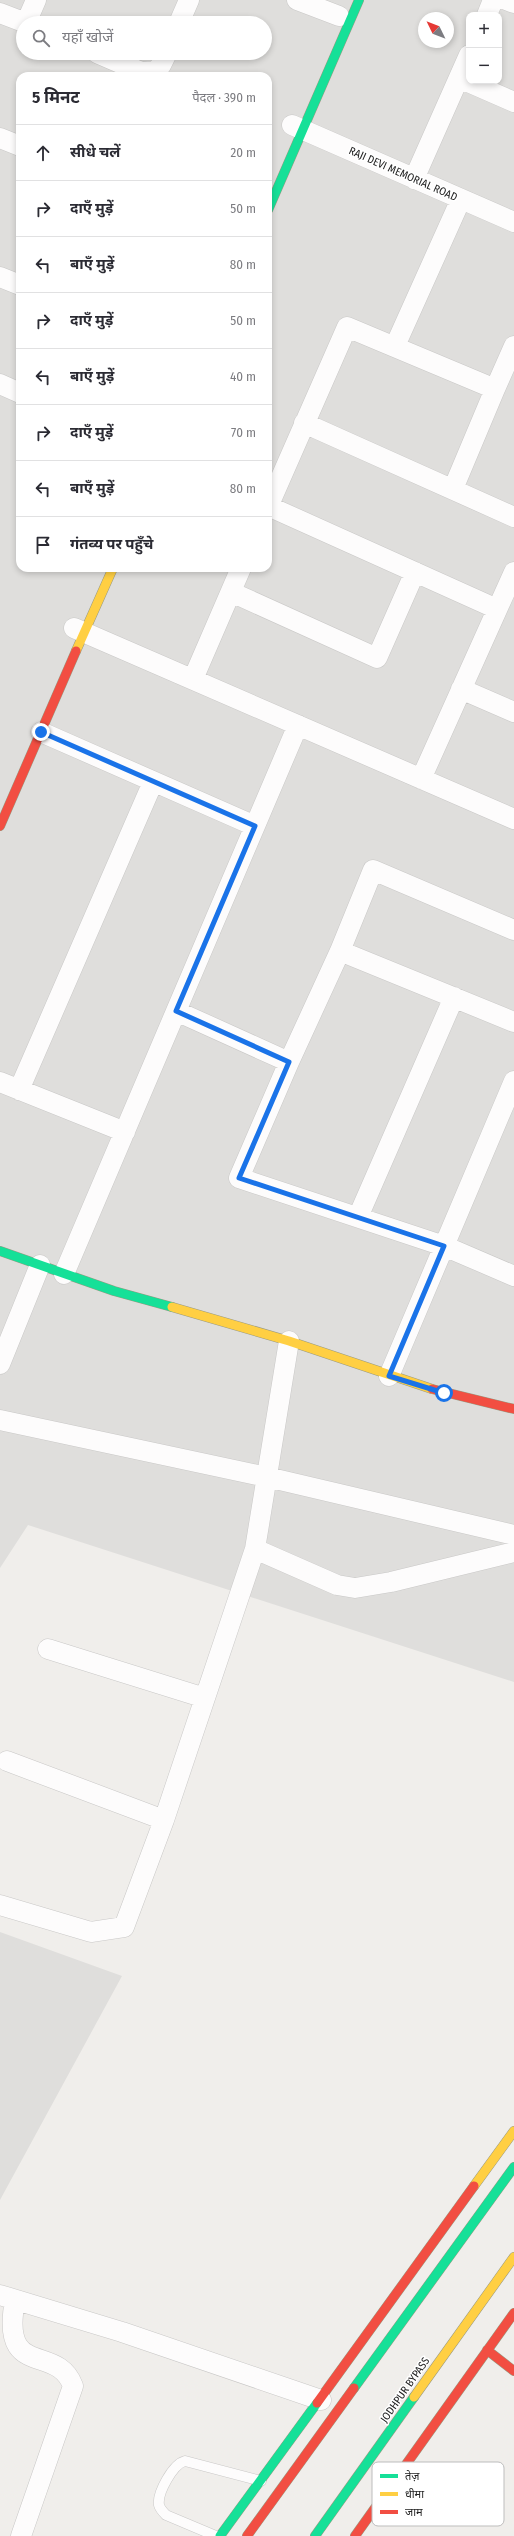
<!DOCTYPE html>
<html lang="hi">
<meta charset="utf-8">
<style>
:root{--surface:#fff;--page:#f2f2f3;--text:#2b2b33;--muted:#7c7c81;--line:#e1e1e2}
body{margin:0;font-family:"Fira Sans Condensed","Noto Sans Devanagari",sans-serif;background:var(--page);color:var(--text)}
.controls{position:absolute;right:12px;top:12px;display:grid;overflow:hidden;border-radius:8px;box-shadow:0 2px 6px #0003}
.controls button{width:36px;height:36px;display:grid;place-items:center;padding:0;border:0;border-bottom:1px solid var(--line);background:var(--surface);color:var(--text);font:20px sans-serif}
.compass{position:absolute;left:418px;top:12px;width:36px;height:36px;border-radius:50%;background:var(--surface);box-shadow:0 2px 6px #0003;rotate:313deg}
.stop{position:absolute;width:12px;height:12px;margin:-9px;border:3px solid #1a73e8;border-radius:50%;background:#fff}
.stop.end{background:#1a73e8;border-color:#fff;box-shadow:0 1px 4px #0008}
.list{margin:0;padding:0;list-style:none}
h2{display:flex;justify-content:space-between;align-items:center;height:52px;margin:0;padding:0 16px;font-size:17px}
h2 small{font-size:13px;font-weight:400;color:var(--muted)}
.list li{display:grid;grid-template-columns:26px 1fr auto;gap:12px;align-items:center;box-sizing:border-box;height:56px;padding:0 16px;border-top:1px solid var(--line)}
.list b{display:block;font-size:15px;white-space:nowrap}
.list em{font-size:13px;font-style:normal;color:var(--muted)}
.icon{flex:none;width:22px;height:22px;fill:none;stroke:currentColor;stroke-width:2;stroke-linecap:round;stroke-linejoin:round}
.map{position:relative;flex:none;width:514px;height:2536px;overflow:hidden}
.search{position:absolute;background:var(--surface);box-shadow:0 2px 6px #0003;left:16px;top:16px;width:256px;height:44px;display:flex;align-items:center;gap:10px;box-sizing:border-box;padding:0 14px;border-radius:22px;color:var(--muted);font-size:15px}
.panel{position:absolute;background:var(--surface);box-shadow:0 2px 6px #0003;left:16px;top:72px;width:256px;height:500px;border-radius:12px}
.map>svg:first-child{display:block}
.residential{fill:#dfdedc;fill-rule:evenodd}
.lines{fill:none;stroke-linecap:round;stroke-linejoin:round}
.lane-casing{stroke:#c9c8c7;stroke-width:11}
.street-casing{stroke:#c9c8c7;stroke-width:21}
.fast-casing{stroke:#999a82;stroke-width:10}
.slow-casing{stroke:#999a82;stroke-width:10}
.jam-casing{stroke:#999a82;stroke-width:10}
.lane{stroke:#fdfcfc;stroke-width:10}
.street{stroke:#fdfcfc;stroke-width:20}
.fast{stroke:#16e098;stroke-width:9}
.slow{stroke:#ffcf43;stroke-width:9}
.jam{stroke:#f24e42;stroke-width:9}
.route{stroke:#1a73e8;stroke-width:5}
.labels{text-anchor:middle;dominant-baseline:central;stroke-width:3;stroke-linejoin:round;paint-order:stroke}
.street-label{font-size:11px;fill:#222;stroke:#fff}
.key{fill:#fff;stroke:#bdbdbd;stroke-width:1}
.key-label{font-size:11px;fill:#222}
</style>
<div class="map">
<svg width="514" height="2536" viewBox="0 0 514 2536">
<rect width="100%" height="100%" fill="#f0eeeb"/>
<path class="residential" d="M 0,0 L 514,0 L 514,1682 L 28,1525 L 0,1568 ZM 469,15 L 499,15 L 499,81 L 469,81 ZM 424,18 L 448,18 L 448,42 L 424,42 ZM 23,23 L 265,23 L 265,53 L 23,53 ZM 20,76 L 268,76 L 268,568 L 20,568 Z
M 0,1932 L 122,1976 L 0,2200 Z"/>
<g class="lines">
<defs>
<path id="lane" d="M 216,2536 L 166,2515 C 163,2512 160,2509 159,2505 C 157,2493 173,2464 185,2461 L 261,2481"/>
<path id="street" d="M 297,0 L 339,16
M 506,0 L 514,3
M 0,13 L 26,23
M 487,15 L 493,0
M 26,23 L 36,0
M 179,23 L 189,0
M 97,53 L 141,72 L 156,71 L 161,65 L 167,53
M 459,78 L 514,102
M 292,125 L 514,222
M 0,138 L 20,146
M 414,179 L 469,55
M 0,277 L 20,285
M 395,346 L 461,199
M 0,384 L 20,393
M 304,423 L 514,517
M 453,489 L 495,389
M 268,506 L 497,609
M 268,507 L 347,327 L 495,389 L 514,346
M 231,592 L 377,658 L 415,572
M 74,628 L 514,819
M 193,679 L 241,568
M 461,689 L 514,712
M 41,732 L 255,826
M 421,779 L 514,572
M 340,951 L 373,870 L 514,930
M 176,1011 L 289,1062 L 239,1178 L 444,1246 L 514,1276
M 289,1062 L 340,951 L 514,1022
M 0,1082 L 125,1132
M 19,1090 L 153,782
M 358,1217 L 454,997
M 64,1274 L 298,725
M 0,1364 L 40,1265
M 389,1376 L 514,1081
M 0,1420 L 267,1477 L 514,1535
M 255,1549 L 337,1585 L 355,1588 L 391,1582 L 514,1552
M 48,1649 L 205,1698
M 7,1761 L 164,1820
M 0,1905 L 91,1932 L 124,1927 L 164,1820 L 255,1549 L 289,1341
M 0,2295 L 122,2332 L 321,2400
M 15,2300 C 0,2381 57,2342 73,2386 L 21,2536"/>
<path id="fast" d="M 268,210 L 359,0
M 0,1251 L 114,1291 L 172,1307
M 354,2388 L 514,2167
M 220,2536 L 317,2403
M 315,2536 L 414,2397"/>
<path id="slow" d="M 76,651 L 113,568
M 172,1307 L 289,1341 L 432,1389
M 474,2186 L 514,2131
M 414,2397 L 514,2257"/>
<path id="jam" d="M 0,826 L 76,651
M 432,1389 L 514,1409
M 487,2350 L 514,2371
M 317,2403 L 474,2186
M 247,2536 L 354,2388
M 355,2536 L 514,2313"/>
</defs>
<use href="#lane" class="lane-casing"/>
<use href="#street" class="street-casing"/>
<use href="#fast" class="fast-casing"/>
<use href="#slow" class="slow-casing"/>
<use href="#jam" class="jam-casing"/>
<use href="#lane" class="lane"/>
<use href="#street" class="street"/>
<use href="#fast" class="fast"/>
<use href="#slow" class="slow"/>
<use href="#jam" class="jam"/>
</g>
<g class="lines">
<path class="route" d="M 41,732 L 255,826 L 176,1011 L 289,1062 L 239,1178 L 444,1246 L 389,1376 L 444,1393"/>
</g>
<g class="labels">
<g class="street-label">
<text transform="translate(403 174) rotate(24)">RAJI DEVI MEMORIAL ROAD</text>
<text transform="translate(405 2390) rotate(-55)">JODHPUR BYPASS</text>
</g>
</g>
<rect x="372" y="2462" width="132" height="64" rx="6" class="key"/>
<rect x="380" y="2474" width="18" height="4" fill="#16e098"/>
<rect x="380" y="2492" width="18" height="4" fill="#ffcf43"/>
<rect x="380" y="2510" width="18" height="4" fill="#f24e42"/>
<g class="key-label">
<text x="405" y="2480">तेज़</text>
<text x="405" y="2498">धीमा</text>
<text x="405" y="2516">जाम</text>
</g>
</svg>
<div class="controls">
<button>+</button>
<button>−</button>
</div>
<svg class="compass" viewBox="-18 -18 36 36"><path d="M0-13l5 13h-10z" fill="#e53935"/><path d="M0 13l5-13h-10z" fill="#7c7c81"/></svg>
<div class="stop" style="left:444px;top:1393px"></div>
<div class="stop end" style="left:41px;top:732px"></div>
<div class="search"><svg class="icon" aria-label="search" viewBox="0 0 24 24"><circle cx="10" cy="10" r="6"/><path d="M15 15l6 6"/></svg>यहाँ खोजें</div>
<section class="panel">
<h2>5 मिनट<small>पैदल · 390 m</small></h2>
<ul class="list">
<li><svg class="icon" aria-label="ahead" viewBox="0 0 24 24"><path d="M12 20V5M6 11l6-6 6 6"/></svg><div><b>सीधे चलें</b></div><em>20 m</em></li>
<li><svg class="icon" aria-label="right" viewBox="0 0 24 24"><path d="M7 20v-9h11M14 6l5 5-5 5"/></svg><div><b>दाएँ मुड़ें</b></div><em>50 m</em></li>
<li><svg class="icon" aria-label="left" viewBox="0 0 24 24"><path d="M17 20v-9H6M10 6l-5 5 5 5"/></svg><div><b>बाएँ मुड़ें</b></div><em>80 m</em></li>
<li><svg class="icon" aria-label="right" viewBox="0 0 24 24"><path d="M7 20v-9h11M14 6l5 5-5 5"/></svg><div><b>दाएँ मुड़ें</b></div><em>50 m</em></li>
<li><svg class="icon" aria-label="left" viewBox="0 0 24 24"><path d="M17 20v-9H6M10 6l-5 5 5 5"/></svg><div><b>बाएँ मुड़ें</b></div><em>40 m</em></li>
<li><svg class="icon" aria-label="right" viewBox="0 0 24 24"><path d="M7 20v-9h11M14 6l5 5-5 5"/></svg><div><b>दाएँ मुड़ें</b></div><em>70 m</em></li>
<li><svg class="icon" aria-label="left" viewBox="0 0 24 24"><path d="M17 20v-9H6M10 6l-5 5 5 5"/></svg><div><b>बाएँ मुड़ें</b></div><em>80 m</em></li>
<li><svg class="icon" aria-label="arrive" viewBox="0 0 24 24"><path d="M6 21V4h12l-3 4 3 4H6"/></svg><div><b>गंतव्य पर पहुँचे</b></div></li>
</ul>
</section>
</div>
